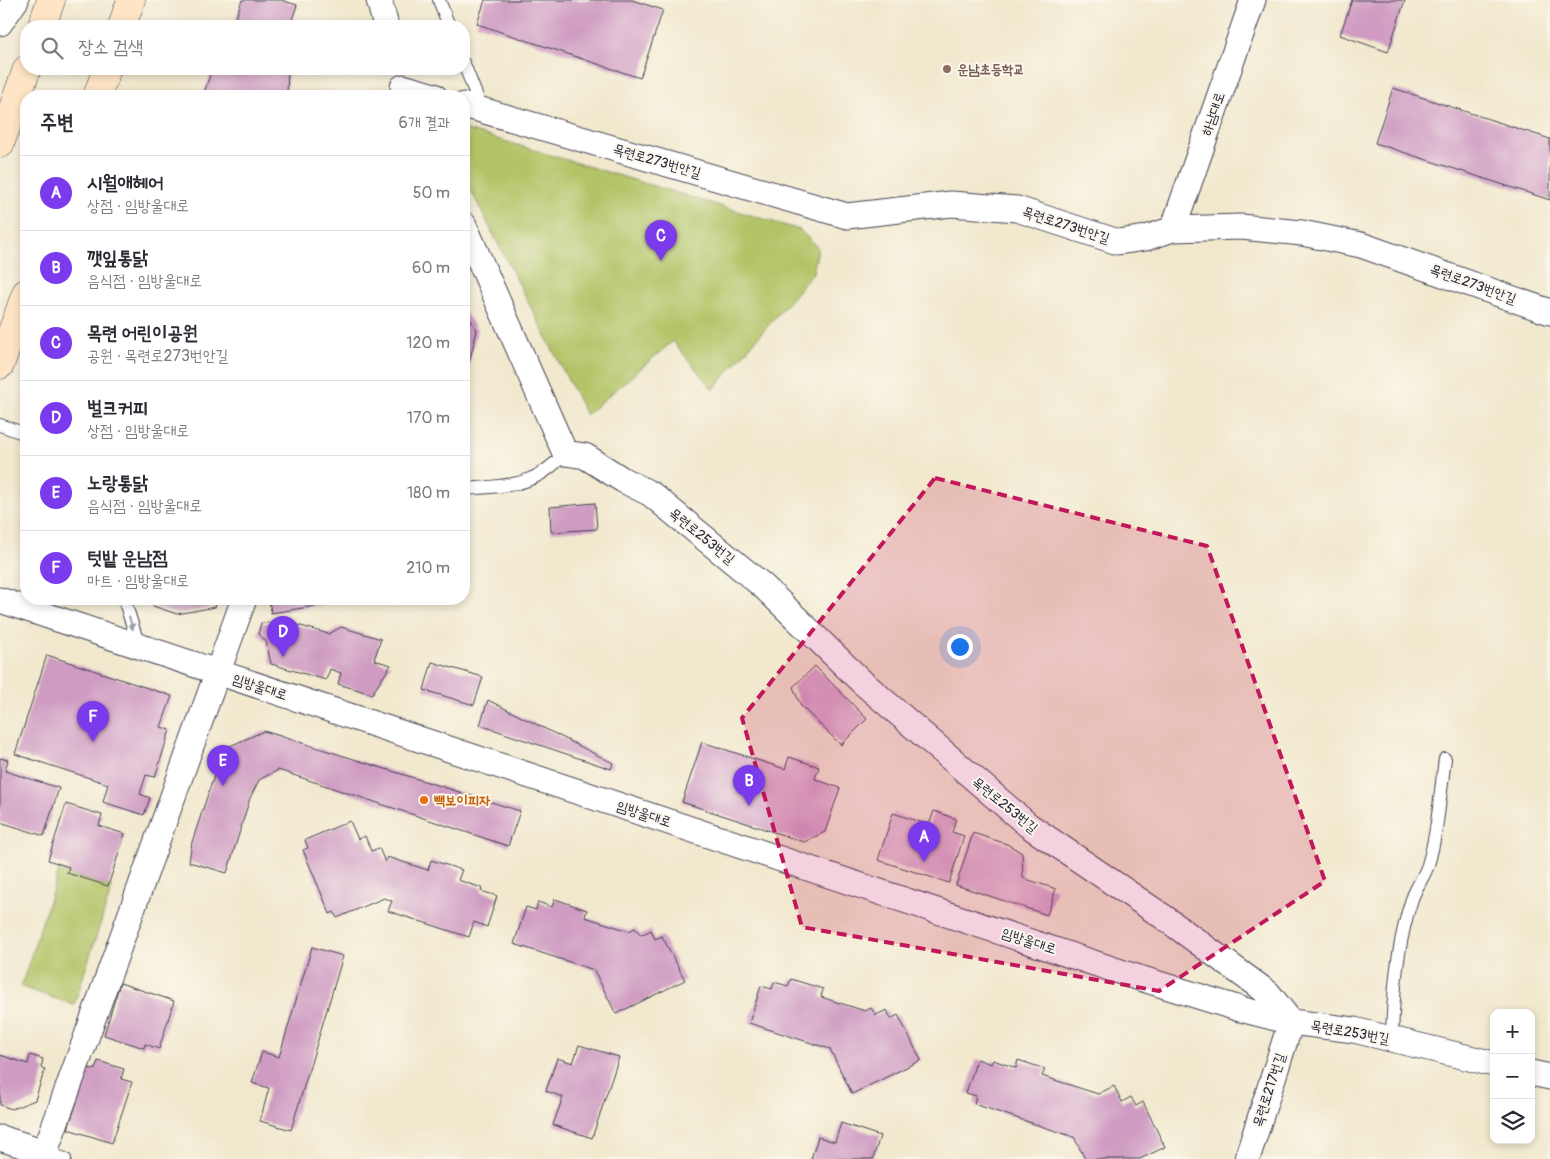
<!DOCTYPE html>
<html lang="ko">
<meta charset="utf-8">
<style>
:root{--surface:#fff;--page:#f7f7f7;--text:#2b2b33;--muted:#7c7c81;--line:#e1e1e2;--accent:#7c3aed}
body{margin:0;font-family:Pangolin,"Poor Story",sans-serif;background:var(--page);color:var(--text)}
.controls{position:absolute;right:15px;bottom:15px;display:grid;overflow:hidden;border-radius:10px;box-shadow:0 2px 8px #0003}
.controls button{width:45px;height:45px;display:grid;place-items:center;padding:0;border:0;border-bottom:1px solid var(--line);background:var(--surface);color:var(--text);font:25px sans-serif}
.you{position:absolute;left:959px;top:646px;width:18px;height:18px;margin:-12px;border:4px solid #fff;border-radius:50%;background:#1a73e8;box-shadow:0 0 0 8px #1a73e833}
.badge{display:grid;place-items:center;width:32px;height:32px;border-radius:50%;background:var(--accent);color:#fff;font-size:16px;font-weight:700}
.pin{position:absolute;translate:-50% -41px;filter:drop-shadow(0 1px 2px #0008)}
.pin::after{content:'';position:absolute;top:26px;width:18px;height:15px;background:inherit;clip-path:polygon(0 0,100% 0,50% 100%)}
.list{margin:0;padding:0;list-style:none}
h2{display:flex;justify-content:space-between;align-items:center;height:65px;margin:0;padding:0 20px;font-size:21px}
h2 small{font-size:16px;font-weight:400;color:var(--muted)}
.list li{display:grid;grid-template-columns:32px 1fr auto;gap:15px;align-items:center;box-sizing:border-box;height:75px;padding:0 20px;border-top:1px solid var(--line)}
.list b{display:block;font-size:19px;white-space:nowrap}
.list p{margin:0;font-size:16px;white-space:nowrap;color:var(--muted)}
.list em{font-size:16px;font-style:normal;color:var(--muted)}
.icon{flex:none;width:28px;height:28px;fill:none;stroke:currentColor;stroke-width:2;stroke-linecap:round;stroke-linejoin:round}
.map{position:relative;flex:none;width:1550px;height:1159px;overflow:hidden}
.search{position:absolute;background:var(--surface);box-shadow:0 2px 8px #0003;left:20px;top:20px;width:450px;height:55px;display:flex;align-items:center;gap:12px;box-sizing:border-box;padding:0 18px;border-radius:20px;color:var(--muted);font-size:19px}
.panel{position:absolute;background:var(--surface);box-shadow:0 2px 8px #0003;left:20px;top:90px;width:450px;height:515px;border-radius:20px}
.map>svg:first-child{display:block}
.green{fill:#b3c467;stroke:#6a7351}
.building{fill:#cf9bc2}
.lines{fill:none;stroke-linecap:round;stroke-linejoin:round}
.lane-casing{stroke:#414051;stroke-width:14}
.street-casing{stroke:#414051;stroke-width:27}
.secondary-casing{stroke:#414051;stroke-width:29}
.lane{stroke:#fff;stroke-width:12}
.street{stroke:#fff;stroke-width:25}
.secondary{stroke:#fee5c5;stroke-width:28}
.oneway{fill:#9c9ca7}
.marked{fill:#c2185b;fill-opacity:0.2;stroke:#c2185b;stroke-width:4;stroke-dasharray:10 6;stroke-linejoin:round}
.education-dot{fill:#8d6e63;stroke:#fbf7ec;stroke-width:2}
.food-dot{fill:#e8710a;stroke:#fbf7ec;stroke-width:2}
.labels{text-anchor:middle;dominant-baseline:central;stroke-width:4;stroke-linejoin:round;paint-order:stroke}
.education-label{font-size:14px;font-weight:bold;fill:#785e54;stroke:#fbf7ec;text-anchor:start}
.street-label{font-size:14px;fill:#22223b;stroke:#fbf7ec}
.food-label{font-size:14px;font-weight:bold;fill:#c56008;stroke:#fbf7ec;text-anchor:start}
</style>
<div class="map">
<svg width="1550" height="1159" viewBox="0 0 1550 1159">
<rect width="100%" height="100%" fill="#fbf7ec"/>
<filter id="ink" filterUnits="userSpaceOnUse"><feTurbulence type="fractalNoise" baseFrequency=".02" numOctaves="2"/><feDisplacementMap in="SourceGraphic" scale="10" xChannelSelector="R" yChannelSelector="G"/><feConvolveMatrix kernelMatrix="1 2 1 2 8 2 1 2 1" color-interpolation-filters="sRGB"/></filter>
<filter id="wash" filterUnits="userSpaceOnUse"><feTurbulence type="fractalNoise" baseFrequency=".0096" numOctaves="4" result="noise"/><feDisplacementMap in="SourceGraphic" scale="20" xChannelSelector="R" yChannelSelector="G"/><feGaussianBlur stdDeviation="1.12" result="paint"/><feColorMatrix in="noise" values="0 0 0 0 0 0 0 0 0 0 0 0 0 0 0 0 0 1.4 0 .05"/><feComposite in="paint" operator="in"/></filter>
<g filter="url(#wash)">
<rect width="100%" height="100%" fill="#f1e8cd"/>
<path class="green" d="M 464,129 L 800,230 L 818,248 L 813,273 L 713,390 L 673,341 L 586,415 L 464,177 Z
M 59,870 L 112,888 L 74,1005 L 21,987 Z"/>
<g id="blocks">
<path class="building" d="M 242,0 L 281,0 L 297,5 L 290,26 L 233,26 Z
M 485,0 L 632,0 L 663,10 L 640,78 L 477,24 Z
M 1352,0 L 1405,0 L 1388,52 L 1340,35 Z
M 212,69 L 288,69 L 287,96 L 203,96 Z
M 1393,88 L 1550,139 L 1550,200 L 1375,143 Z
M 464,310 L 477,330 L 468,368 L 464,367 Z
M 595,503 L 597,529 L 551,532 L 550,507 Z
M 132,599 L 218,599 L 215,607 L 177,614 Z
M 269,599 L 347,599 L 347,601 L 271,613 Z
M 287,622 L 329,634 L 341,627 L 381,639 L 374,660 L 391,665 L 372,694 L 338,684 L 341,673 L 330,669 L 326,680 L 271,664 L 266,641 L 258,634 L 261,623 Z
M 47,655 L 172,696 L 161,727 L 170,730 L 155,777 L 146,775 L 140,794 L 150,798 L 144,815 L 103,802 L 108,784 L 15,754 Z
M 432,662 L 483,677 L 474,705 L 424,690 Z
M 815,666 L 867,719 L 841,745 L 801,706 L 793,687 Z
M 488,700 L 613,763 L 611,769 L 480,725 Z
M 264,731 L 520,811 L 508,846 L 278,770 L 259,780 L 250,798 L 227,873 L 189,862 L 192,842 L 223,749 Z
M 702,742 L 785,769 L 789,757 L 819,767 L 815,779 L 840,788 L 825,832 L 804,842 L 682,802 Z
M 0,758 L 8,760 L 5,771 L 59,788 L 44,836 L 0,822 Z
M 66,804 L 102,815 L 99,826 L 125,834 L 108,886 L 67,873 L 69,867 L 48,860 Z
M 934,811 L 956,819 L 952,832 L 964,836 L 949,883 L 878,860 L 893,813 L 929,825 Z
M 350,821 L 358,839 L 365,836 L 371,851 L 379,848 L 385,862 L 387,857 L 428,870 L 431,860 L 462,870 L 458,880 L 482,888 L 481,891 L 497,896 L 487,927 L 474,922 L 469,937 L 388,911 L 392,901 L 384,898 L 337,918 L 334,912 L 330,914 L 303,850 L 308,848 L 305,840 Z
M 973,833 L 1007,844 L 1022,853 L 1023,878 L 1056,889 L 1047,915 L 956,885 Z
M 555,899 L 587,910 L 585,917 L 629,931 L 635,928 L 641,935 L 651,930 L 655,939 L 662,936 L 685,980 L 616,1014 L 594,970 L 514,944 L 526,907 L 536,910 L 538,902 L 552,907 Z
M 312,947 L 343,956 L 291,1130 L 260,1121 L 269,1088 L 252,1083 L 262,1052 L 279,1057 Z
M 791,979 L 823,989 L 821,997 L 865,1011 L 871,1008 L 876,1015 L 887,1010 L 891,1019 L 898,1015 L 921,1060 L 852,1094 L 830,1049 L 749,1023 L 761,986 L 772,989 L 774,982 L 788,986 Z
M 120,983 L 174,1001 L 159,1049 L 145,1044 L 144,1048 L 104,1035 Z
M 579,1045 L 619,1057 L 592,1138 L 553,1125 L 563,1097 L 546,1091 L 557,1058 L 573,1063 Z
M 0,1055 L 28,1064 L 30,1055 L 43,1059 L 41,1068 L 45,1069 L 35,1100 L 12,1109 L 0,1105 Z
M 977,1059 L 991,1064 L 993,1060 L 1016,1068 L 1018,1060 L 1045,1069 L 1042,1076 L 1098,1094 L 1114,1086 L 1122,1102 L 1131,1097 L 1136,1106 L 1143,1102 L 1165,1147 L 1140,1159 L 1085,1159 L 1074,1137 L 974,1104 L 976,1096 L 966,1093 Z
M 98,1061 L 124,1069 L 121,1079 L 132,1082 L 112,1143 L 68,1129 L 88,1068 L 95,1070 Z
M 841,1123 L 880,1136 L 873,1159 L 811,1159 L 818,1137 L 835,1142 Z"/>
</g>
</g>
<g filter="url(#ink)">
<use href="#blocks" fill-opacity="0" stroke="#414051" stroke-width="1"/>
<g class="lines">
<defs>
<path id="lane" d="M 439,0 L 449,26
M 464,64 L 482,110
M 0,425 L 26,434
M 464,489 C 508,485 534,488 565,453
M 124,599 L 139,646
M 1392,1039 C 1393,993 1397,943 1412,899 C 1416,887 1424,877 1428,865 C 1438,831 1440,794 1445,759
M 45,1152 L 65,1159"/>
<path id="street" d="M 379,0 L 386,26
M 0,23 L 16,0
M 403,87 L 434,96
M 464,105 L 847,216 L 951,204 L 1017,209 L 1118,242 L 1146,238 L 1173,229 L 1241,227 L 1302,233 L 1361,245 L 1550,312
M 464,225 L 565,453 L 585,456 L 623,480 L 651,494 L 763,586 L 862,682 L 1028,825 L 1165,918 L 1268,993 L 1291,1022
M 1173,229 L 1253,0
M 0,600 L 1130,975 L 1240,1009 L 1291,1022 L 1354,1030 L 1494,1064
M 1531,1073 L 1550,1077
M 0,1138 L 45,1152 L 244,599
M 1247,1159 L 1291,1022"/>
<path id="secondary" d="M 42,26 L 51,0
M 122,26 L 131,0
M 97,96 L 107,69
M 0,144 L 27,69
M 0,365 L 26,293"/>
</defs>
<use href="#lane" class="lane-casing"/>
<use href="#street" class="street-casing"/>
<use href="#secondary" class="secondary-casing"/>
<use href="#lane" class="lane"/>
<use href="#street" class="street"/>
<use href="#secondary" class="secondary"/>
</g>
<defs><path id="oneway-solid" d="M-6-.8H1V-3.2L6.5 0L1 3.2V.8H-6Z" transform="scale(1.25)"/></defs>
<use class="oneway" href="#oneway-solid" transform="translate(131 623) rotate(73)"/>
</g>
<path class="marked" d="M 935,478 L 1207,546 L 1325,881 L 1159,991 L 802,927 L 742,718 Z"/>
<circle class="education-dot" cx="947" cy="69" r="5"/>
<circle class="food-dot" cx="424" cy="800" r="5"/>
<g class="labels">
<g class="education-label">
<text x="957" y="69">운남초등학교</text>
</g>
<g class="street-label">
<text transform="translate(1213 114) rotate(-71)">하남대로</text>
<text transform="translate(657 161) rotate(16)">목련로273번안길</text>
<text transform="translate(1066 225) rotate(18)">목련로273번안길</text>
<text transform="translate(1473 284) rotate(20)">목련로273번안길</text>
<text transform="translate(702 536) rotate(39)">목련로253번길</text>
<text transform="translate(260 687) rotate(18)">임방울대로</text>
<text transform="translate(1005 805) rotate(39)">목련로253번길</text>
<text transform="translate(644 814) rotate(18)">임방울대로</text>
<text transform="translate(1029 941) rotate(18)">임방울대로</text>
<text transform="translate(1350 1032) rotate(10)">목련로253번길</text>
<text transform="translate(1269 1090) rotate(-72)">목련로217번길</text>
</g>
<g class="food-label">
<text x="434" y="800">빽보이피자</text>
</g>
</g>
</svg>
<div class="controls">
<button>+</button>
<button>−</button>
<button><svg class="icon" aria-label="layers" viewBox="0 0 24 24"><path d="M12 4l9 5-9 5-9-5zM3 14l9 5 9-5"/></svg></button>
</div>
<div class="you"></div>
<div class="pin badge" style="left:924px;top:862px">A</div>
<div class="pin badge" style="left:749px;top:806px">B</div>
<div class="pin badge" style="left:661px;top:261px">C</div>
<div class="pin badge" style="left:283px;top:657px">D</div>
<div class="pin badge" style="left:223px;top:786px">E</div>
<div class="pin badge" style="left:93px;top:742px">F</div>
<div class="search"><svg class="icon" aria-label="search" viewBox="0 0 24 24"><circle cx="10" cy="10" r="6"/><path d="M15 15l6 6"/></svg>장소 검색</div>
<section class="panel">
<h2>주변<small>6개 결과</small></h2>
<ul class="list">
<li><span class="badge">A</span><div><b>시월애헤어</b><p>상점 · 임방울대로</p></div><em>50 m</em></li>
<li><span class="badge">B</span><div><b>깻잎통닭</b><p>음식점 · 임방울대로</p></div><em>60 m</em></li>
<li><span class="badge">C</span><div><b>목련 어린이공원</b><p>공원 · 목련로273번안길</p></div><em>120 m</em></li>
<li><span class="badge">D</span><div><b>벌크커피</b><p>상점 · 임방울대로</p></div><em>170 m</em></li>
<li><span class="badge">E</span><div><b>노랑통닭</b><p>음식점 · 임방울대로</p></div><em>180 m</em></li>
<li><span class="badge">F</span><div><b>텃밭 운남점</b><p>마트 · 임방울대로</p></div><em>210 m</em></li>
</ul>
</section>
</div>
